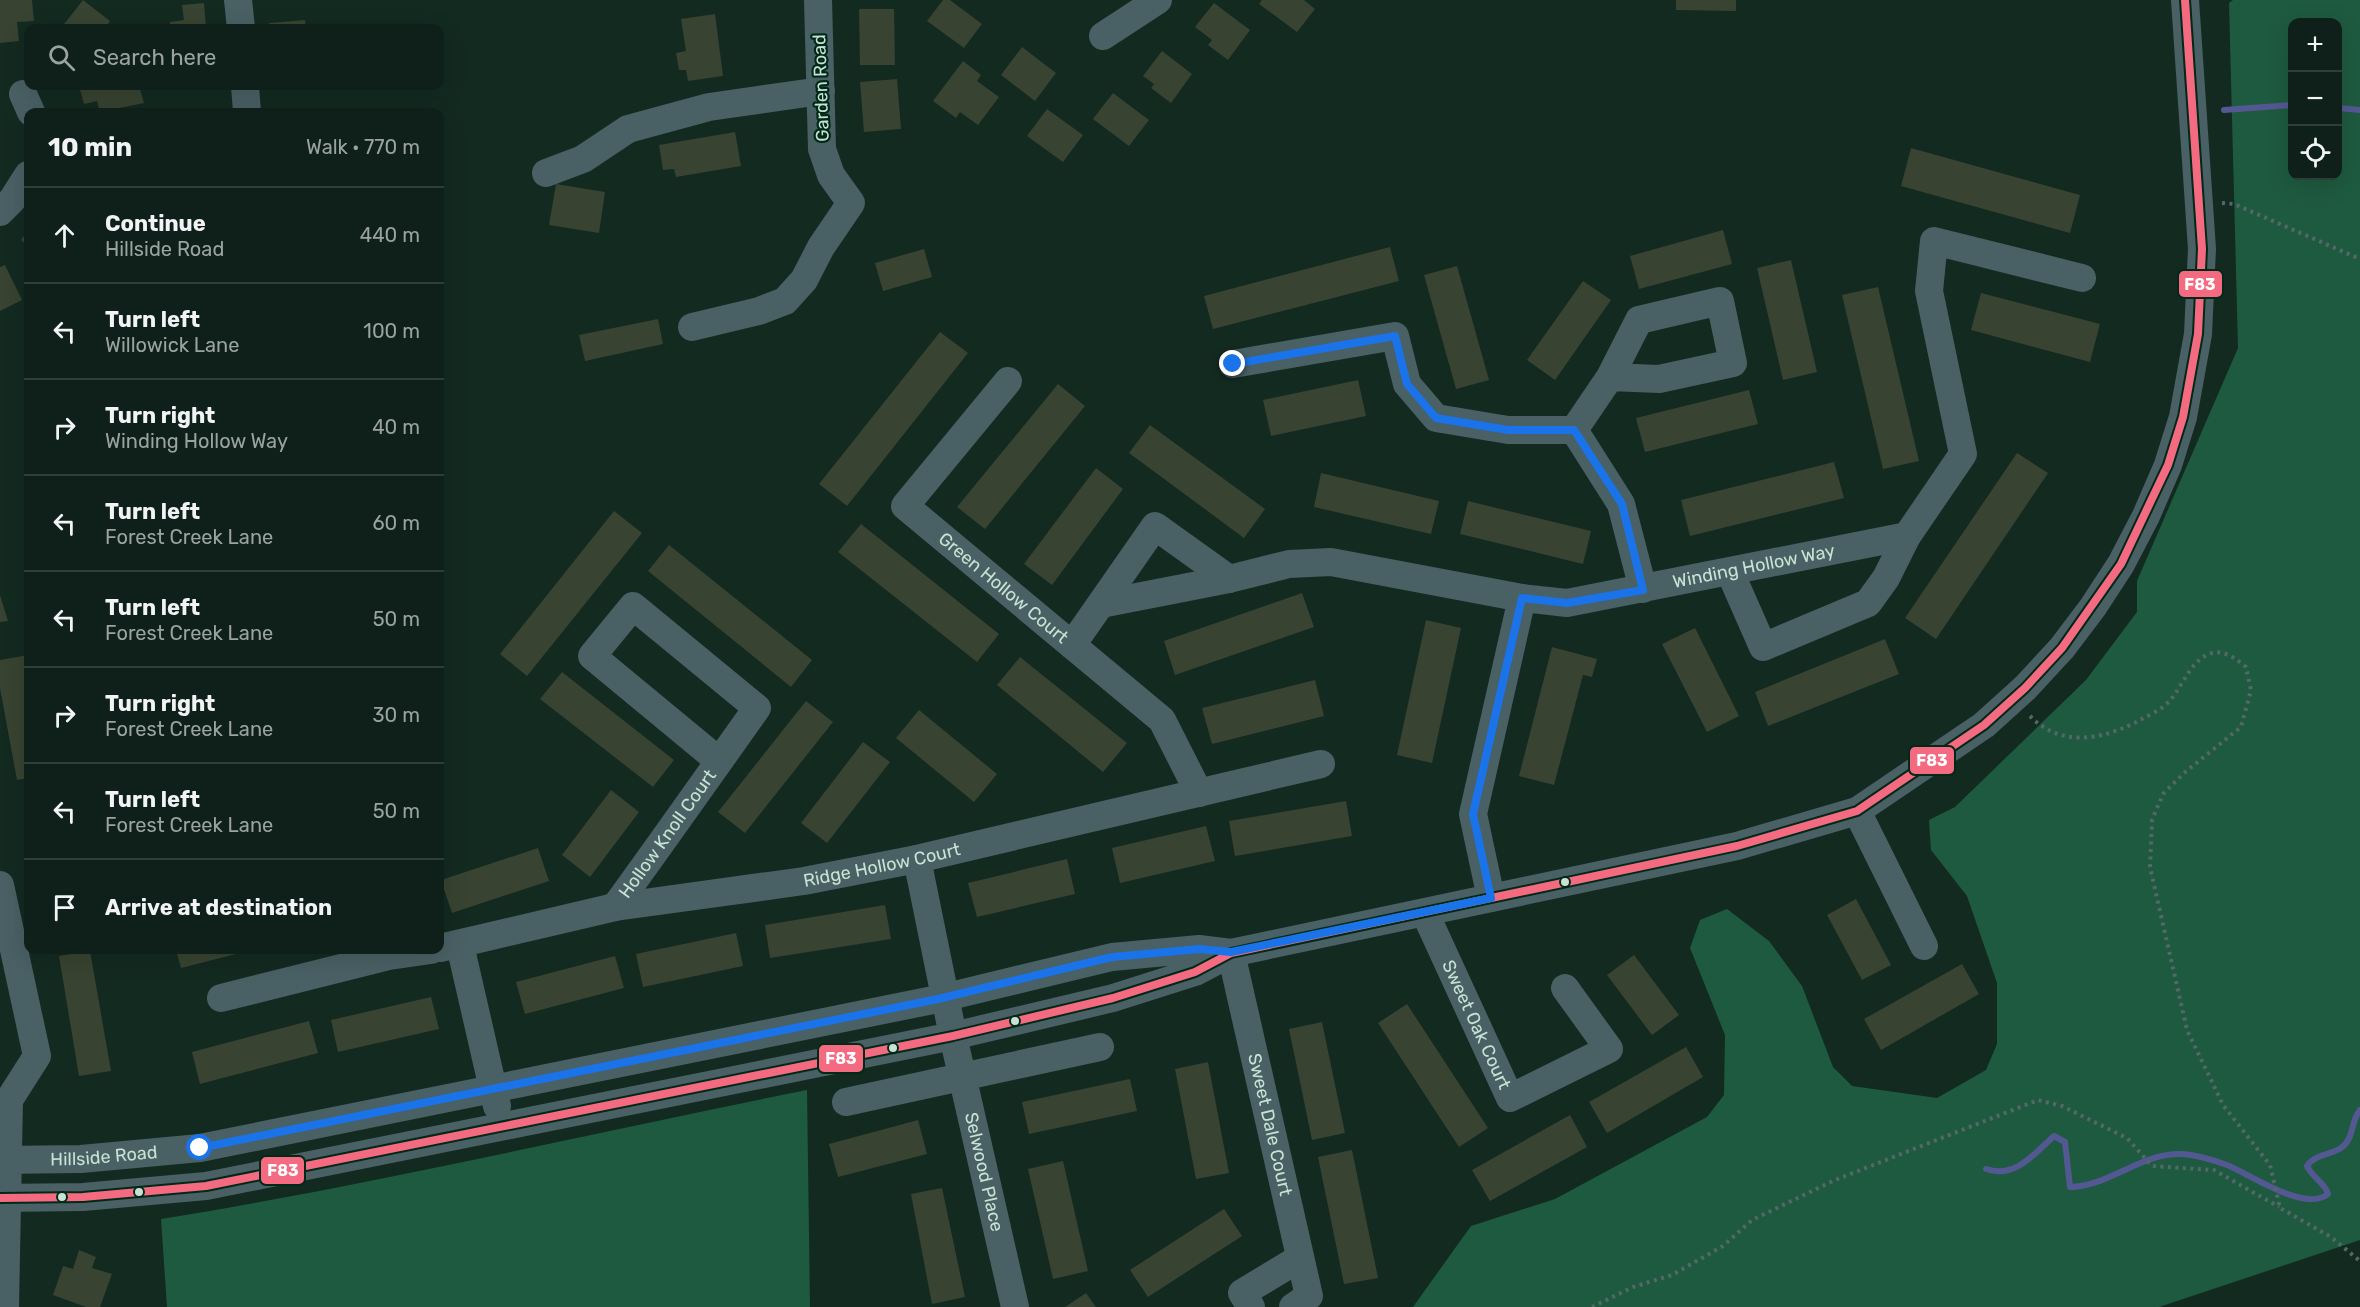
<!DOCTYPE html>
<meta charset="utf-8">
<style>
:root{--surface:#0e2019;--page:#1c2d26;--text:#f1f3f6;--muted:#9ba3a2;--line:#2e3e38}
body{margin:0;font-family:Rubik,sans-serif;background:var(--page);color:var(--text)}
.controls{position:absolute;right:18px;top:18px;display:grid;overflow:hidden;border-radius:12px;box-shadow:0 6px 24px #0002}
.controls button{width:54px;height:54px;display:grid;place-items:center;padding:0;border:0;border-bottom:2px solid var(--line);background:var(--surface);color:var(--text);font:30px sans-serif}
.stop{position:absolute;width:18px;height:18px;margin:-14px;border:4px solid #1a73e8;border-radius:50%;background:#fff}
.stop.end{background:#1a73e8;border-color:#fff;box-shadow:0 2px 6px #0008}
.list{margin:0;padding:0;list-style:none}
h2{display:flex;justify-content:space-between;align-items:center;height:78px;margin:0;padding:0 24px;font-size:26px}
h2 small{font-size:20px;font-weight:400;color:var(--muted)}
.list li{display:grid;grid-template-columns:39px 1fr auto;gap:18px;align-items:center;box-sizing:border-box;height:96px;padding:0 24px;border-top:2px solid var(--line)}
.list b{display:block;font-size:22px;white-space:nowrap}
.list p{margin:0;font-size:20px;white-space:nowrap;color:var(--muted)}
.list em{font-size:20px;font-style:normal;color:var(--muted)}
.icon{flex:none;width:33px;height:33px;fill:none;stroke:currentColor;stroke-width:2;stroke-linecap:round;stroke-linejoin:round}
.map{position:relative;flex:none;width:2360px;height:1307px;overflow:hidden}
.search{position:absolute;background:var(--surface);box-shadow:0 6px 24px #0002;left:24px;top:24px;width:420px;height:66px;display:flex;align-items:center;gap:15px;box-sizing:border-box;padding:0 21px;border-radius:12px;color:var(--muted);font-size:22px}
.panel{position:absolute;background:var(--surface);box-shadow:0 6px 24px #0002;left:24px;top:108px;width:420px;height:846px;border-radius:12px}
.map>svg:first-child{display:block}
.forest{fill:#1e5a40;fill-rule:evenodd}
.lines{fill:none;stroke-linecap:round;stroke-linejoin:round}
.stream{stroke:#545892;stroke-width:6}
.building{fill:#384331}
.path{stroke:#556868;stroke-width:4;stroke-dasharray:3 4.5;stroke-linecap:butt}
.minor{stroke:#496064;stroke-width:28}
.bus-1-casing{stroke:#002918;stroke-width:12}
.bus-1{stroke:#f46a80;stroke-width:8}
.route{stroke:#1a73e8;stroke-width:8}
.bus-dot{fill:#c8e2d3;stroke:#002918;stroke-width:2}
.labels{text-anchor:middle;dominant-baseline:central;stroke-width:4.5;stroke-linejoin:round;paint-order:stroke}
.street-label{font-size:18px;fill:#c8e2d3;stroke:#002918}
.line-badge{stroke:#002918;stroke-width:2}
.badge-label{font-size:16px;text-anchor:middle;font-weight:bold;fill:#fff}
</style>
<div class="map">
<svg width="2360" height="1307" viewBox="0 0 2360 1307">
<rect width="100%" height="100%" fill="#132a21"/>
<path class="forest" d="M 2233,0 L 2360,0 L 2360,1240 L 2159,1307 L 1413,1307 L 1471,1226 L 1555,1199 L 1707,1117 L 1724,1095 L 1725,1035 L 1690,948 L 1700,920 L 1727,909 L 1769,941 L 1802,986 L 1833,1067 L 1852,1086 L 1937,1098 L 1986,1070 L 1997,1044 L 1997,983 L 1967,896 L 1931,850 L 1929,820 L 1955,807 L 2086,680 L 2137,612 L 2137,581 L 2238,348 L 2229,3 ZM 2292,22 L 2338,22 L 2338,176 L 2292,176 Z
M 807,1090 L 810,1307 L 167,1307 L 161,1219 C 378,1184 592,1133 807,1090 Z"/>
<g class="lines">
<path class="stream" d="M 2338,108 L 2360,110
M 2224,110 L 2292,105
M 1986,1169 C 2015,1179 2034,1154 2054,1136 L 2065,1142 L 2070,1187 C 2113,1186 2146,1147 2191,1155 C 2203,1157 2216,1161 2227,1165 C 2250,1174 2305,1213 2328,1194 C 2325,1183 2312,1177 2307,1166 C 2314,1155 2330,1155 2341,1148 C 2355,1138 2350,1122 2360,1110"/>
</g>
<path class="building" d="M 0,0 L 32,0 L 34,21 L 17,22 L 19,41 L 0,43 Z
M 83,0 L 110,21 L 105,28 L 61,28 Z
M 943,0 L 950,0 L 982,24 L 964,48 L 927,21 Z
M 1262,0 L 1304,0 L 1315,9 L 1297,32 L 1259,4 Z
M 1676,0 L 1736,0 L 1736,11 L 1676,10 Z
M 204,3 L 206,28 L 170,28 L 170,22 L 184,20 L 182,5 Z
M 1214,3 L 1250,30 L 1228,60 L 1208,45 L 1212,40 L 1195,27 Z
M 859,9 L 894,9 L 895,65 L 860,65 Z
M 715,14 L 723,76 L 688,81 L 686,70 L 679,70 L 676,53 L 686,51 L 681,19 Z
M 305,20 L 306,28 L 269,28 L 269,23 Z
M 1022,47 L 1056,73 L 1035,101 L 1001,75 Z
M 1162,51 L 1192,74 L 1171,103 L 1151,88 L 1154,84 L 1143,76 Z
M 963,61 L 981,75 L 977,81 L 999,97 L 978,125 L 960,112 L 956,118 L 933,101 Z
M 897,79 L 901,129 L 864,132 L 860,82 Z
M 79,86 L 139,86 L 144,103 L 100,112 L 97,101 L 84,104 Z
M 1113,93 L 1149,120 L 1129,146 L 1093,119 Z
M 1047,109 L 1083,135 L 1063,162 L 1027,136 Z
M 735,132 L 741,166 L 676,177 L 674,169 L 663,170 L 659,145 Z
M 1911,148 L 2080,195 L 2070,233 L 1901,186 Z
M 556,184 L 605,192 L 599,233 L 549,225 Z
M 28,230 L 28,246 L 21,240 Z
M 1723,230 L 1732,264 L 1639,289 L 1630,256 Z
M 1390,247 L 1399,281 L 1213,329 L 1204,296 Z
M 924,249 L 932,277 L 883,291 L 875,263 Z
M 1791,260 L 1817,372 L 1783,380 L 1757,268 Z
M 5,265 L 22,300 L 0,311 L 0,267 Z
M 1457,266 L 1489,380 L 1456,389 L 1424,275 Z
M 1583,281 L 1611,300 L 1555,380 L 1527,360 Z
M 1878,287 L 1919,461 L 1883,469 L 1842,295 Z
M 1981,293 L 2100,324 L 2090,362 L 1971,330 Z
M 658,319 L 663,344 L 585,361 L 579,335 Z
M 940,332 L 968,353 L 847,506 L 819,484 Z
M 1358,380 L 1366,416 L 1271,436 L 1263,400 Z
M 1058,384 L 1085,406 L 985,529 L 957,507 Z
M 1749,390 L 1758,424 L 1645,452 L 1636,418 Z
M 1150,425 L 1265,509 L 1244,538 L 1129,453 Z
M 2017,453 L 2048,473 L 1936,639 L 1905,618 Z
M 1834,462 L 1844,498 L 1690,536 L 1681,500 Z
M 1096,468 L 1123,489 L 1052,585 L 1024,564 Z
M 1321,473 L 1439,501 L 1431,534 L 1314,507 Z
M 1468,501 L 1591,531 L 1583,564 L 1460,534 Z
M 614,511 L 642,533 L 527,676 L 500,654 Z
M 861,524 L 999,634 L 977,662 L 838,552 Z
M 669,545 L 812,660 L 791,687 L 648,571 Z
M 1302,593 L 1314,627 L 1175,675 L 1164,641 Z
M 0,595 L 8,621 L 0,622 Z
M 1426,620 L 1461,628 L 1432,763 L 1397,755 Z
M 1695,628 L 1739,716 L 1707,732 L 1662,644 Z
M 1885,639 L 1899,674 L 1768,726 L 1755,692 Z
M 1552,647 L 1597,659 L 1592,677 L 1583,675 L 1554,785 L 1519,776 Z
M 28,655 L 28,778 L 17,780 L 0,688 L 0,660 Z
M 1020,657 L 1127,743 L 1103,772 L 997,685 Z
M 562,672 L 674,760 L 653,787 L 540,699 Z
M 1315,680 L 1324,716 L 1212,744 L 1202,708 Z
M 806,701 L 833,722 L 745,833 L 718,812 Z
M 919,710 L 997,774 L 974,802 L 896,738 Z
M 863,742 L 890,762 L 827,843 L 801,823 Z
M 611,790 L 639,812 L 590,877 L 562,855 Z
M 1346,801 L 1352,836 L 1235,856 L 1229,821 Z
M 1206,826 L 1215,861 L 1120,883 L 1112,848 Z
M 538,848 L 549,881 L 452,913 L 441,880 Z
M 1067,859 L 1075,894 L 977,917 L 968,883 Z
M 1856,899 L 1891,965 L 1862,980 L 1827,915 Z
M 885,905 L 891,939 L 770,958 L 765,925 Z
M 736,933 L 743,966 L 643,987 L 636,954 Z
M 176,950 L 252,950 L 181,968 Z
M 90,951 L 111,1071 L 79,1076 L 59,956 Z
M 1634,955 L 1679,1015 L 1652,1035 L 1607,975 Z
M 615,956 L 624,988 L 525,1014 L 516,982 Z
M 1962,964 L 1979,994 L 1881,1050 L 1864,1019 Z
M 431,997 L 439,1029 L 338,1052 L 331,1020 Z
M 1407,1004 L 1488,1128 L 1459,1147 L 1378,1023 Z
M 309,1021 L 318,1053 L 200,1084 L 192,1052 Z
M 1322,1022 L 1345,1133 L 1312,1140 L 1289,1029 Z
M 1686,1047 L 1703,1077 L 1607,1133 L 1589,1102 Z
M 1208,1062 L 1229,1173 L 1196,1179 L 1175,1069 Z
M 1130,1079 L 1137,1111 L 1029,1134 L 1022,1102 Z
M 1570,1115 L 1587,1147 L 1490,1201 L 1472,1170 Z
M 918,1120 L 927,1154 L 838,1177 L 829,1144 Z
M 1352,1150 L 1378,1278 L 1344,1284 L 1318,1157 Z
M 1063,1161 L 1088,1271 L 1053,1279 L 1028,1169 Z
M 942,1188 L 965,1297 L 932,1304 L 911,1194 Z
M 1224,1209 L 1242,1236 L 1148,1297 L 1130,1270 Z
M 79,1250 L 96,1257 L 92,1268 L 112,1274 L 100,1307 L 86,1307 L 53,1295 L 63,1266 L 73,1269 Z
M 1086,1293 L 1096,1307 L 1065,1307 Z"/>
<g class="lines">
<path class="path" d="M 2222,203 L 2234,204 L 2360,259
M 2030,716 C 2061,748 2103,740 2140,720 C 2147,716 2157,712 2164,706 C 2181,693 2188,662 2209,654 C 2223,648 2236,659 2246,667 L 2251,690 L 2241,727 L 2184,773 L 2163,794 L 2152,820 L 2150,867 L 2187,1030 L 2223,1105 L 2270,1165 L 2280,1208 L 2331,1237 L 2360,1261
M 1592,1307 L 1633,1287 L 1672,1275 L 1723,1246 L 1752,1220 L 1835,1180 L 2038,1100 L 2062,1106 L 2127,1138 L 2152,1166 L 2214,1170 L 2279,1207"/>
<g class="minor">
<path d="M 238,0 L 241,28"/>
<path d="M 1103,36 L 1158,0"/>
<path d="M 245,86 L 247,112"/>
<path d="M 23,94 L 31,112"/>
<path d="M 546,173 L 583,159 L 628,129 L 709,107 L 821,91"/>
<path d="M 0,212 L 12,200 L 28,175"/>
<path d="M 692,327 L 759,311 L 785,301 L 804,280 L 821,247 L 851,203 L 831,175 L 822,149 L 818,0"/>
<path d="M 1233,364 L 1395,336 L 1407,384 L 1436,418 L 1508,430 L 1574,430"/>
<path id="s1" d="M 1008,381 L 905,506 L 1162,720 L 1199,793"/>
<path d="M 1574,430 L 1610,377 L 1659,379 L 1733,363 L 1720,301 L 1639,320 L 1610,377"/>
<path d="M 1574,430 L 1621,504 L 1643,589"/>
<path d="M 1730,572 L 1763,647 L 1868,603 L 1886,578 L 1907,536"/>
<path d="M 1101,604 L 1229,579"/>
<path id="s2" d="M 1072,645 L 1155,526 L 1229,579 L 1289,564 L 1331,562 L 1522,598 L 1567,603 L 1907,536 L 1963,454 L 1929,291 L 1934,241 L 2082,278"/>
<path d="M 1857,811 L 1924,946"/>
<path id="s3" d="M 917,859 L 953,1036 L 1015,1307"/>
<path d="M 0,885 L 37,1056 L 9,1100 L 5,1307"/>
<path d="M 1491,898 L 1473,814 L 1522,598"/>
<path id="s4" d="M 615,907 C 663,841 710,774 757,708 L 633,606 L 592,656 L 719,761"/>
<path id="s5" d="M 1425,913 L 1510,1098 L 1609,1049 L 1565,988"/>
<path d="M 460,945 L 497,1106"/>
<path id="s6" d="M 440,948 L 615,907 L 804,881 L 917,859 L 1321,764"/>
<path id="s7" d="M 1231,953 L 1309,1296 L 1293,1307"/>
<path d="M 221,998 L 389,956 L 431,950"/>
<path d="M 846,1102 L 1100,1047"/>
<path id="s8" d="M 0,1160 L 81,1159 L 200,1148 L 938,999 L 1112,957 L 1199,949 L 1231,953"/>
<path d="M 0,1198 L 83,1197 L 206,1186 L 953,1036 L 1113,998 L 1195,972 L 1231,953 L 1737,846 L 1857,811 L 1984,725 L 2025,688 L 2062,648 L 2093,607 L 2121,564 L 2146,516 L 2168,465 L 2183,417 L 2198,334 L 2202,249 L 2185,0"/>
<path d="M 1251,1307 L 1242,1293 L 1300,1258"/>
</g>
<defs>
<path id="bus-1" d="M 0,1198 L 83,1197 L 206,1186 L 953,1036 L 1113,998 L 1195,972 L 1231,953 L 1737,846 L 1857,811 L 1984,725 L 2025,688 L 2062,648 L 2121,564 L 2168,465 L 2183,417 L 2198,334 L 2202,249 L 2185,0"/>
</defs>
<use href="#bus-1" class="bus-1-casing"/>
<use href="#bus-1" class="bus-1"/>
</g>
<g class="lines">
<path class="route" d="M 200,1148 L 938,999 L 1112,957 L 1199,949 L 1231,952 L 1491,898 L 1473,814 L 1522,598 L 1567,603 L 1643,590 L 1622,504 L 1574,430 L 1508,430 L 1436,418 L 1407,384 L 1395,336 L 1233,364"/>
</g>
<g class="bus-dot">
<circle cx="1565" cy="882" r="5"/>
<circle cx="1015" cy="1021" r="5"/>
<circle cx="893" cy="1048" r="5"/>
<circle cx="139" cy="1192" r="5"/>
<circle cx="62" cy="1197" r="5"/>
</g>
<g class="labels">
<g class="street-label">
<text transform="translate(821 88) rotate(-92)">Garden Road</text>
<text stroke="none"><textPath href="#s2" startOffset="770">Winding Hollow Way</textPath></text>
<text stroke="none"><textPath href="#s1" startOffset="290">Green Hollow Court</textPath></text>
<text stroke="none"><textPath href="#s4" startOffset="90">Hollow Knoll Court</textPath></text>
<text stroke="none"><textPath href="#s6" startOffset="450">Ridge Hollow Court</textPath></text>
<text stroke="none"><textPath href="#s5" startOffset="123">Sweet Oak Court</textPath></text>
<text stroke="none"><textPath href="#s7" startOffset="176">Sweet Dale Court</textPath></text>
<text stroke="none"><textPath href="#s8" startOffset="104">Hillside Road</textPath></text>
<text stroke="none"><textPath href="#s3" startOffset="320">Selwood Place</textPath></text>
</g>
</g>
<g class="line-badge">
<rect x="2178" y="270" width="45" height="28" rx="6" fill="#f46a80"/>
<rect x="1909" y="746" width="46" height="29" rx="6" fill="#f46a80"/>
<rect x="818" y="1044" width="46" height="29" rx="6" fill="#f46a80"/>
<rect x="260" y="1156" width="45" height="29" rx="6" fill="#f46a80"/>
</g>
<g class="badge-label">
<text x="2200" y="290">F83</text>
<text x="1932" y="766">F83</text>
<text x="841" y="1064">F83</text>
<text x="283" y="1176">F83</text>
</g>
</svg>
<div class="controls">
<button>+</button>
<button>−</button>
<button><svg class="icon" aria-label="locate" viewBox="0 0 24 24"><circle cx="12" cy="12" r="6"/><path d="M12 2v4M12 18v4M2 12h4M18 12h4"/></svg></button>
</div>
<div class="stop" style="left:200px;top:1148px"></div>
<div class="stop end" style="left:1233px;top:364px"></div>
<div class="search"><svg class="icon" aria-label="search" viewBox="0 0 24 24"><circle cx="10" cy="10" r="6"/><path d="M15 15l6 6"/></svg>Search here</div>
<section class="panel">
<h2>10 min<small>Walk · 770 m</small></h2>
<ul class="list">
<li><svg class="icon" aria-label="ahead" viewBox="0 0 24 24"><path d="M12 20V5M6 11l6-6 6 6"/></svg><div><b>Continue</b><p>Hillside Road</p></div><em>440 m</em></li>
<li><svg class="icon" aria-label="left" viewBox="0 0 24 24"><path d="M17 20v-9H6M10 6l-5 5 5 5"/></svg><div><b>Turn left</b><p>Willowick Lane</p></div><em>100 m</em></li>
<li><svg class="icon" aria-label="right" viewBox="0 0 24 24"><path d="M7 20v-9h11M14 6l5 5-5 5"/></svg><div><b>Turn right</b><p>Winding Hollow Way</p></div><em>40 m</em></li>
<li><svg class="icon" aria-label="left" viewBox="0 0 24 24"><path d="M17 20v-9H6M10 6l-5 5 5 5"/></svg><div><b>Turn left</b><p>Forest Creek Lane</p></div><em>60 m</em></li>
<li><svg class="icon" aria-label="left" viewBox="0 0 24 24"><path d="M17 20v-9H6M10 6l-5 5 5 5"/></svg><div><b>Turn left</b><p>Forest Creek Lane</p></div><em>50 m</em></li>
<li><svg class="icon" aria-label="right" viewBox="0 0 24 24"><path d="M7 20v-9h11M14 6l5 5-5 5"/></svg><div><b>Turn right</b><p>Forest Creek Lane</p></div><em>30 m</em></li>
<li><svg class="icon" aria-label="left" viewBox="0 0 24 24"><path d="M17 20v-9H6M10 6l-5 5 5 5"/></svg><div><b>Turn left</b><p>Forest Creek Lane</p></div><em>50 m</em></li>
<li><svg class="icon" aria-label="arrive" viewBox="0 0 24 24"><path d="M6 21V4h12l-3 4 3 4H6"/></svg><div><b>Arrive at destination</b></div></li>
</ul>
</section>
</div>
